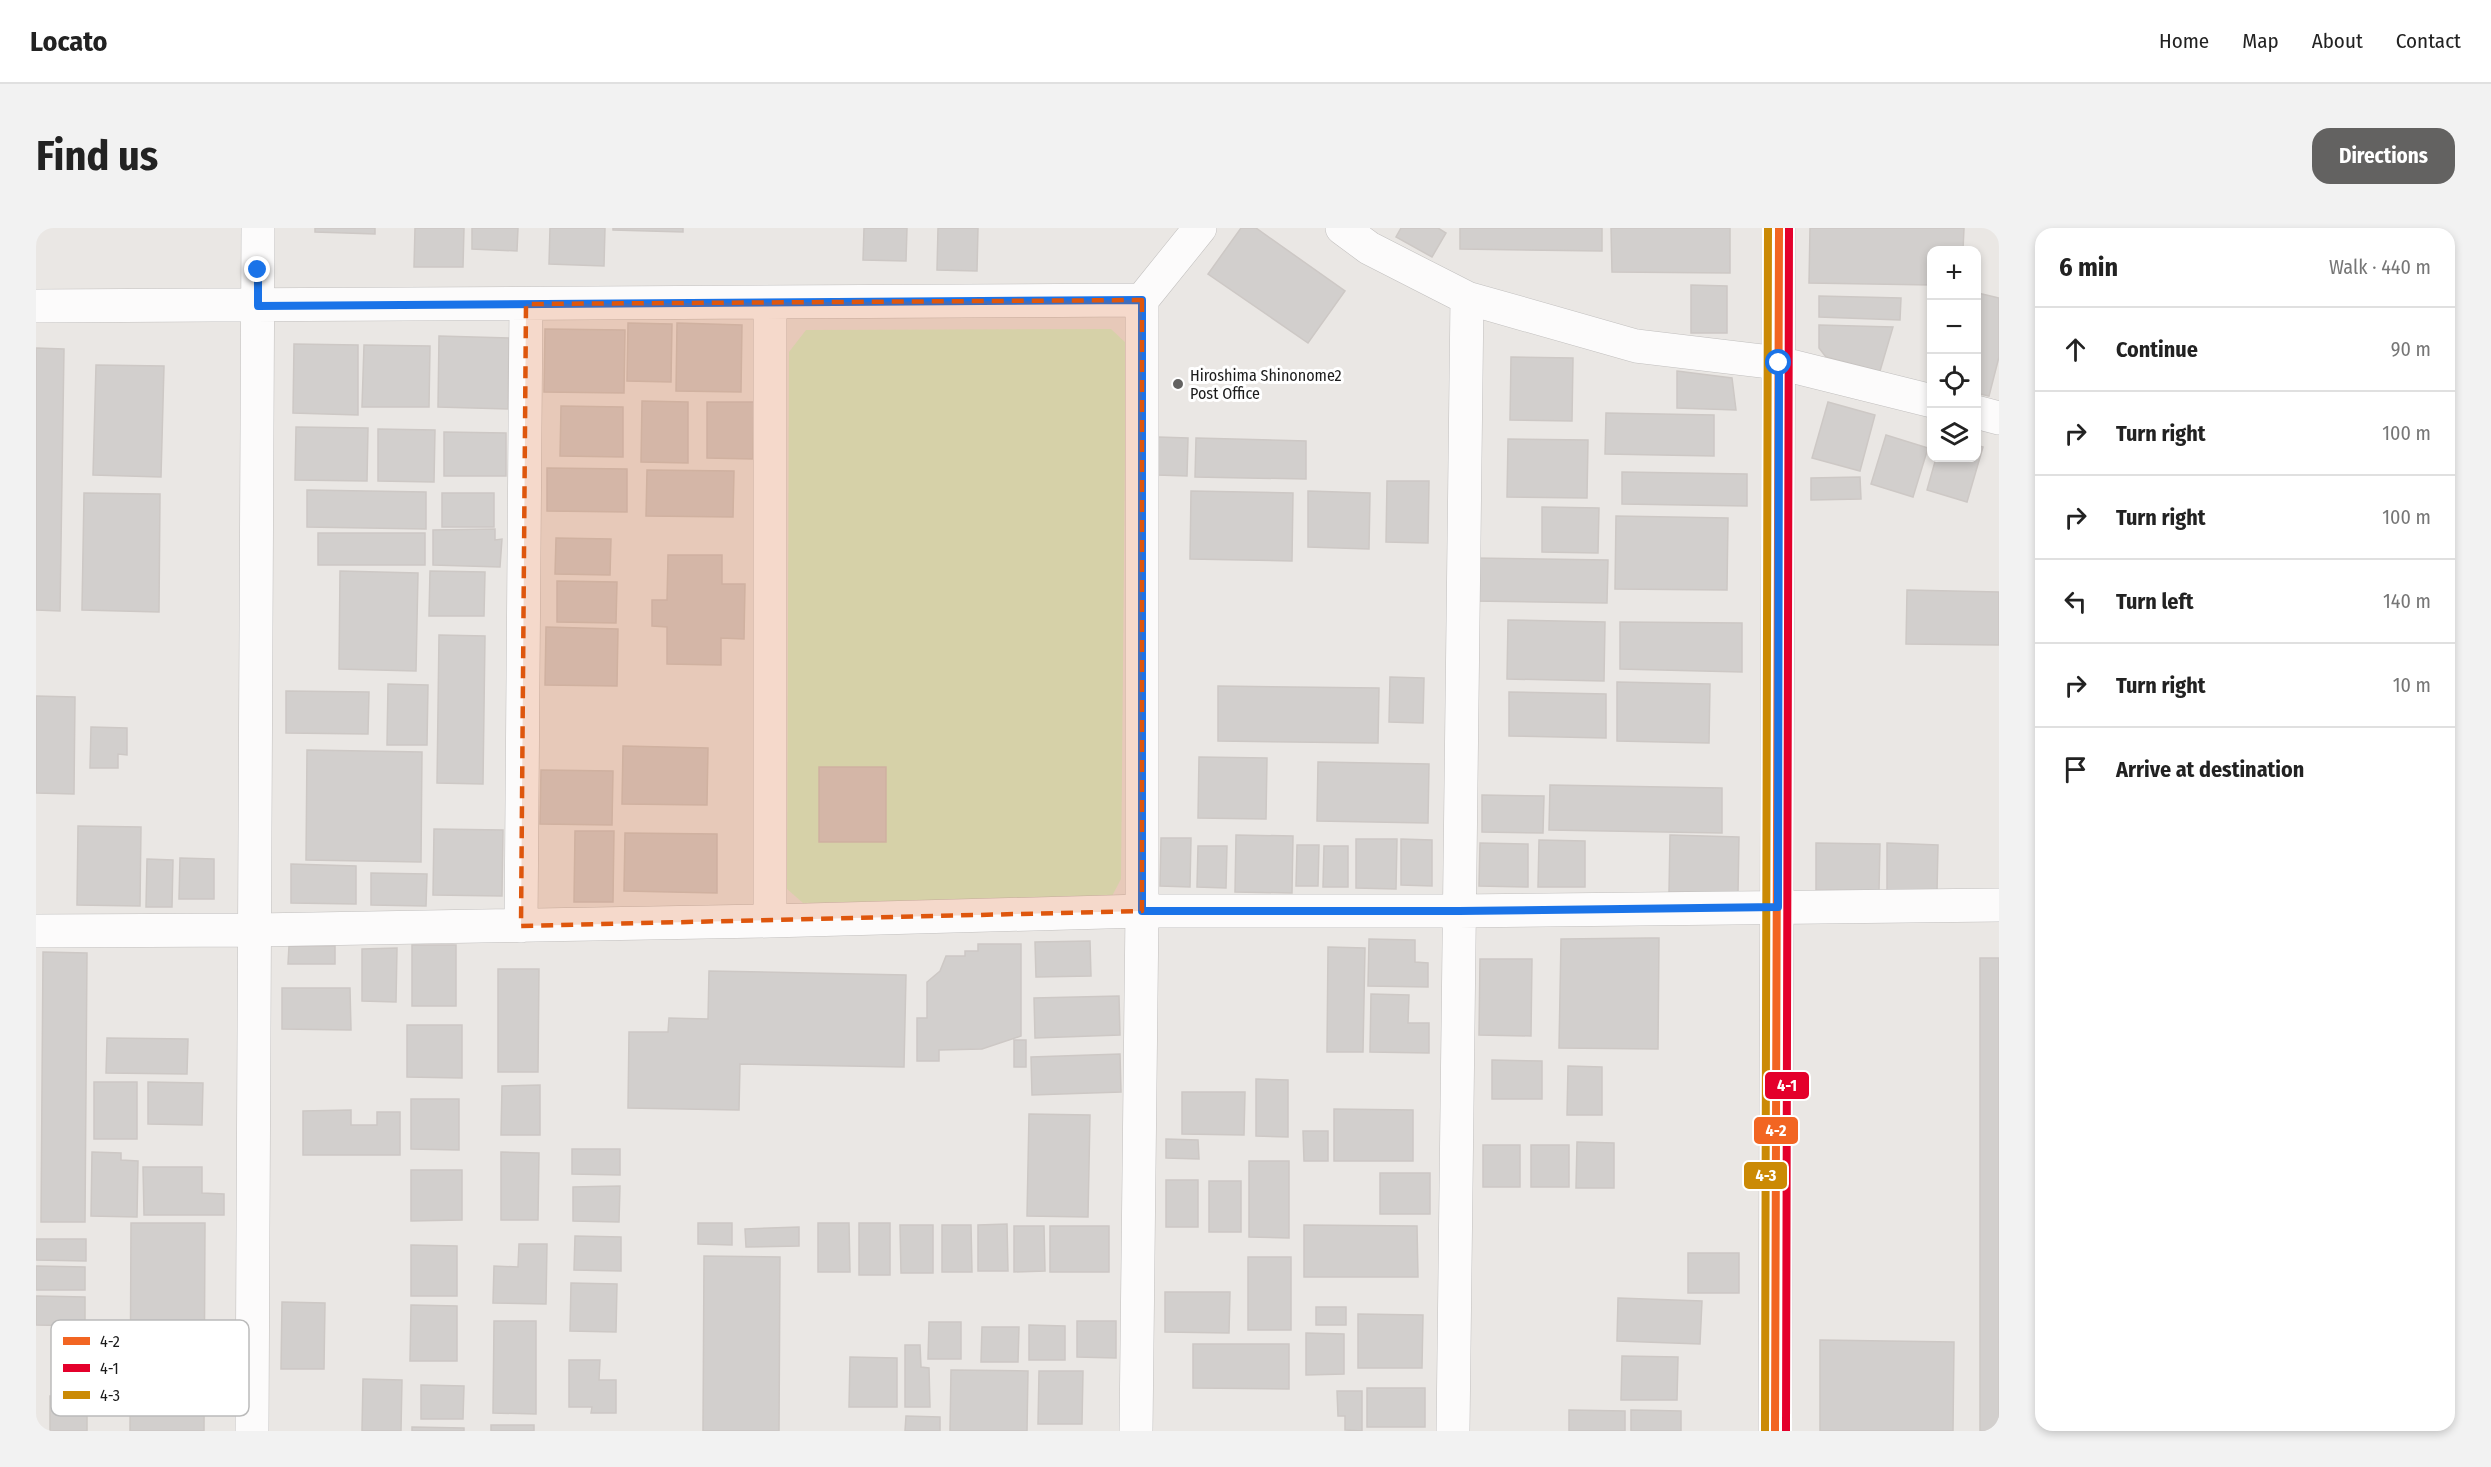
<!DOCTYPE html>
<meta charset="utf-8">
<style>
:root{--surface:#fff;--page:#f2f2f2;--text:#222;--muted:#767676;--line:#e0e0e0;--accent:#636261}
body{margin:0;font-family:"Fira Sans Condensed",sans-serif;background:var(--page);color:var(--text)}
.controls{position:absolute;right:18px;top:18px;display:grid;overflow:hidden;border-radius:12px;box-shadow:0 3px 9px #0003}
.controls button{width:54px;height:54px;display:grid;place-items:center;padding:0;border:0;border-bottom:2px solid var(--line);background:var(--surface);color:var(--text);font:30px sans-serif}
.stop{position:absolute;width:18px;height:18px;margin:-14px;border:4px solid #1a73e8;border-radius:50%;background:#fff}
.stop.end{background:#1a73e8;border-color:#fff;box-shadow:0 2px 6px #0008}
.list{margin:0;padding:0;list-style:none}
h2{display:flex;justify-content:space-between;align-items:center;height:78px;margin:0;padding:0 24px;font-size:26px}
h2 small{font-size:20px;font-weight:400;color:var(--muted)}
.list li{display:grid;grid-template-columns:39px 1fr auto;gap:18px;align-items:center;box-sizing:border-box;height:84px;padding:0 24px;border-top:2px solid var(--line)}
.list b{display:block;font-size:22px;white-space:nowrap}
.list em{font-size:20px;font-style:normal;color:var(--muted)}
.icon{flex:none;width:33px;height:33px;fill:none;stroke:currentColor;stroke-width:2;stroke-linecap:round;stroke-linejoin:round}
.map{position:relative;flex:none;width:1963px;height:1203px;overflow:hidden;border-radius:18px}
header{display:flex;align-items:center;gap:36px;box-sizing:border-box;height:84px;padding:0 30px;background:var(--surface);border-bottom:2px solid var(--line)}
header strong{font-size:28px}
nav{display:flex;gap:33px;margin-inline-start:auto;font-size:21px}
.intro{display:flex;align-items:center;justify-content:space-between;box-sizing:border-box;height:144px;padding:0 36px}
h1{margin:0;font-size:42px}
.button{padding:15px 27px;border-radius:18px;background:var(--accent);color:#fff;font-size:21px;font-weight:700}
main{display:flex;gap:36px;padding:0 36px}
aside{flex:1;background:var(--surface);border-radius:18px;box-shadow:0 3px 9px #0003}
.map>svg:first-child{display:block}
.park{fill:#d5f0cf}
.building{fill:#d2cfcd;stroke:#cdc8c5;stroke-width:1.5}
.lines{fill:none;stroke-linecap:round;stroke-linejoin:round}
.street-casing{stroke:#c1bfbe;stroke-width:34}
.street{stroke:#fcfbfb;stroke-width:33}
.bus-1-casing{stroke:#fff;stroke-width:12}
.bus-2-casing{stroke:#fff;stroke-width:12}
.bus-3-casing{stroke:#fff;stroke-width:12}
.bus-1{stroke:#f26522;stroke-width:8}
.bus-2{stroke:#e4002b;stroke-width:8}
.bus-3{stroke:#cb8a05;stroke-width:8}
.route{stroke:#1a73e8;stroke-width:8}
.marked{fill:#de560d;fill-opacity:0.2;stroke:#de560d;stroke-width:4.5;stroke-dasharray:12 8;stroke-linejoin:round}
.poi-dot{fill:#636261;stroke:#fff;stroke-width:2}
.labels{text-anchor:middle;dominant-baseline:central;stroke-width:6;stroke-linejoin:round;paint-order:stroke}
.poi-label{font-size:16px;fill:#1b1b1b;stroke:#fff;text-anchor:start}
.key{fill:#fff;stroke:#bbb;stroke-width:1.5}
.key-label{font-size:16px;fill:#1b1b1b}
.line-badge{stroke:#fff;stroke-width:2}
.badge-label{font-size:16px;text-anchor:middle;font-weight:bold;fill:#fff}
</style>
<header>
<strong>Locato</strong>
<nav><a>Home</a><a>Map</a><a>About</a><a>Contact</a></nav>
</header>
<div class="intro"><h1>Find us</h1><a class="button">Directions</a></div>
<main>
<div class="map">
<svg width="1963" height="1203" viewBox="0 0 1963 1203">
<rect width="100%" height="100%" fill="#eae7e4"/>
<path class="park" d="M 1075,101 L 1090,115 L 1085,651 L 1075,670 L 767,675 L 751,661 L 753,124 L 770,102 Z"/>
<path class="building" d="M 279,0 L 339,0 L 339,6 L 279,4 Z
M 379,0 L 428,0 L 427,39 L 378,39 Z
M 436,0 L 482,0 L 481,23 L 436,21 Z
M 514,0 L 569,0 L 568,38 L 513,36 Z
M 577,0 L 647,0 L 647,4 L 577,2 Z
M 828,0 L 871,0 L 870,33 L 827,32 Z
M 902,0 L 942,0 L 941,43 L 901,42 Z
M 1205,0 L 1220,0 L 1309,63 L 1272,115 L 1172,46 Z
M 1365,0 L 1402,0 L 1410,5 L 1396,29 L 1360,9 Z
M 1424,0 L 1566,0 L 1566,23 L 1424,21 Z
M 1575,0 L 1694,0 L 1694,45 L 1576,44 Z
M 1774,0 L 1928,0 L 1927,22 L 1896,22 L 1896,57 L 1773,55 Z
M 1655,57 L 1691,58 L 1691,105 L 1655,105 Z
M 1942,65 L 1963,70 L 1963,129 L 1953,168 L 1940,165 Z
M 1783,68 L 1865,70 L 1864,92 L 1783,89 Z
M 592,95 L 636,96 L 635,154 L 591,153 Z
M 641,95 L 706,97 L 705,164 L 640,163 Z
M 1783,97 L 1857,99 L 1844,143 L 1790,129 L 1783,120 Z
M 509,101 L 589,102 L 588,165 L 508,164 Z
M 403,108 L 473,110 L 472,181 L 402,179 Z
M 258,116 L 322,117 L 322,187 L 257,185 Z
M 328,117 L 394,118 L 393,179 L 326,179 Z
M 0,120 L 28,121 L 24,383 L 0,382 Z
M 1475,129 L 1537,130 L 1536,193 L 1474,192 Z
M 60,137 L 128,138 L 125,249 L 57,247 Z
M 1641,143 L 1696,150 L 1700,182 L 1641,180 Z
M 606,173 L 652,174 L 652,235 L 605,234 Z
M 671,174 L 718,174 L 717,231 L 671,230 Z
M 1792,174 L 1839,187 L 1824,243 L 1776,230 Z
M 525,178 L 587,179 L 587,229 L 524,228 Z
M 1570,185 L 1678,187 L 1678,228 L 1569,226 Z
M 260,199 L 332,200 L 331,253 L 259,252 Z
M 342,201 L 399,202 L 398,254 L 342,253 Z
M 408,204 L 470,205 L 470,248 L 408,248 Z
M 1850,207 L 1892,220 L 1877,269 L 1835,256 Z
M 1122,209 L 1152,210 L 1151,248 L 1121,247 Z
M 1160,210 L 1270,213 L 1270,251 L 1159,249 Z
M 1472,211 L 1552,212 L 1551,270 L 1471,269 Z
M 1940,217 L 1947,219 L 1931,274 L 1891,262 L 1900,230 L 1940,230 Z
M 511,240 L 591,241 L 591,284 L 511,283 Z
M 611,242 L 698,243 L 697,289 L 610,288 Z
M 1586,244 L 1711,246 L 1711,278 L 1586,276 Z
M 1824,249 L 1825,271 L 1775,272 L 1775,250 Z
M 1351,253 L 1393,253 L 1392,315 L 1350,314 Z
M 271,262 L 390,264 L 390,301 L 271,299 Z
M 1155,263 L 1257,265 L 1256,333 L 1154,331 Z
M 1272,263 L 1334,265 L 1333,321 L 1272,319 Z
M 48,265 L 124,266 L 123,384 L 46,382 Z
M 406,265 L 458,265 L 458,299 L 406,299 Z
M 1506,279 L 1563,280 L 1562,325 L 1506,324 Z
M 1580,288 L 1692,290 L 1691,362 L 1579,361 Z
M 459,301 L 459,312 L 466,311 L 464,339 L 397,337 L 397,302 Z
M 282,305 L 389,305 L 389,337 L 282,337 Z
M 520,310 L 575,311 L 574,347 L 519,346 Z
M 632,327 L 686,327 L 686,356 L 709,356 L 708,411 L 685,410 L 685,437 L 631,436 L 631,399 L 616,398 L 616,372 L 631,372 Z
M 1437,330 L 1572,332 L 1571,375 L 1436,373 Z
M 304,343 L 382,345 L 380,443 L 303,441 Z
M 394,343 L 449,344 L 448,388 L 393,388 Z
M 521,353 L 581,354 L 580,395 L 521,394 Z
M 1871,362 L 1963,364 L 1963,417 L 1870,416 Z
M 1472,392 L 1569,394 L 1568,453 L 1471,451 Z
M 1584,394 L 1706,395 L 1706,444 L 1584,441 Z
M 510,399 L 582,401 L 581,458 L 509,457 Z
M 403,407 L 449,408 L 447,556 L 401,555 Z
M 1354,449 L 1388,450 L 1387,495 L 1353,494 Z
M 1581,454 L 1674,456 L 1673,515 L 1581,513 Z
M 352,456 L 392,457 L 391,517 L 351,517 Z
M 1182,458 L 1343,460 L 1342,515 L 1182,513 Z
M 250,463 L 333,464 L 332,506 L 250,505 Z
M 1473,464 L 1570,466 L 1570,510 L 1473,508 Z
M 0,468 L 39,469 L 38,566 L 0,565 Z
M 55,499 L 91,500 L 91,527 L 82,526 L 82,540 L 54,540 Z
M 587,518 L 672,520 L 671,577 L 586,576 Z
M 271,522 L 386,524 L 385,634 L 270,632 Z
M 1163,529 L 1231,530 L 1230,591 L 1162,590 Z
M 1282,534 L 1393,536 L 1392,595 L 1281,593 Z
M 783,539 L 850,539 L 850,614 L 783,614 Z
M 505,542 L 577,543 L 576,597 L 504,596 Z
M 1514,557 L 1686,560 L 1686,605 L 1513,602 Z
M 1446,567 L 1508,568 L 1507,605 L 1446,604 Z
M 42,598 L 105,599 L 104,678 L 41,677 Z
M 398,601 L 467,602 L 466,668 L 397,667 Z
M 539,603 L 578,603 L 577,674 L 538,674 Z
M 589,605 L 681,606 L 681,665 L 588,663 Z
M 1200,607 L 1257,608 L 1256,665 L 1199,664 Z
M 1634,607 L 1703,609 L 1702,665 L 1633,664 Z
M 1125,610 L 1155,610 L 1154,659 L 1124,658 Z
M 1320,611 L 1361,611 L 1360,661 L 1320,660 Z
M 1365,611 L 1396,612 L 1396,658 L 1365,657 Z
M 1503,612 L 1549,613 L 1549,659 L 1502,659 Z
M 1444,615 L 1492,616 L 1492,659 L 1443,658 Z
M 1780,615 L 1844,616 L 1843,663 L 1780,662 Z
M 1851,615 L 1902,617 L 1901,664 L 1851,663 Z
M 1261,617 L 1283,617 L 1282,658 L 1260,658 Z
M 1162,618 L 1191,618 L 1190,660 L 1161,659 Z
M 1288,618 L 1312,618 L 1312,659 L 1287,659 Z
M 144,630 L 178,631 L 178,671 L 143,671 Z
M 111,631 L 137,632 L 136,679 L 110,679 Z
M 255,636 L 320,638 L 320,676 L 255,675 Z
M 335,645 L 391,646 L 390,678 L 335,677 Z
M 1613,710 L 1623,710 L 1622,821 L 1523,820 L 1525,711 Z
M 1333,711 L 1379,712 L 1379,734 L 1392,735 L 1392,759 L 1332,758 Z
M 1054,713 L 1055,748 L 1000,749 L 999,714 Z
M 942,716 L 985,716 L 985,808 L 946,821 L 903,822 L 903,833 L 881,833 L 881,790 L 891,790 L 891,754 L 904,743 L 910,728 L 929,728 L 929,723 L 942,723 Z
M 376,717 L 420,717 L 420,778 L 376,778 Z
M 253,718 L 299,718 L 299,736 L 252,736 Z
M 1292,719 L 1329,720 L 1327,824 L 1291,824 Z
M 361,720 L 360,774 L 326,773 L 326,721 Z
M 7,724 L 51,725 L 49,994 L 5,994 Z
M 1944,730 L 1963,730 L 1963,1203 L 1944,1203 Z
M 1444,731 L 1496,731 L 1495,808 L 1443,807 Z
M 462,741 L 503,741 L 502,844 L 462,844 Z
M 673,743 L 870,747 L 868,839 L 704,836 L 703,882 L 592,880 L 593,804 L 632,804 L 633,790 L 672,791 Z
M 246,760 L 314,760 L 315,802 L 246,801 Z
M 1335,766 L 1373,767 L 1372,795 L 1393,795 L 1393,825 L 1334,824 Z
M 1083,768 L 1084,807 L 999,810 L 998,770 Z
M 371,797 L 426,797 L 426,850 L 371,849 Z
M 71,810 L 152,811 L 151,846 L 70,845 Z
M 978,812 L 990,812 L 990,839 L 978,839 Z
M 1084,826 L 1085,864 L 996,867 L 995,829 Z
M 1456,832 L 1506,833 L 1506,871 L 1456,871 Z
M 1532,838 L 1566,839 L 1566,887 L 1531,887 Z
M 1220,851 L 1252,852 L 1252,909 L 1220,908 Z
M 58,854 L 101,854 L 101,911 L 58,911 Z
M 112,854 L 167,855 L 166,897 L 112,896 Z
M 504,857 L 504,907 L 465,907 L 466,858 Z
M 1146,864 L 1209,864 L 1208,907 L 1146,906 Z
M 375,871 L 423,871 L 423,922 L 375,921 Z
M 1298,881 L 1377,882 L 1377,933 L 1298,933 Z
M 315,882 L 315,897 L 341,897 L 341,884 L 364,884 L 364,927 L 267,927 L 267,883 Z
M 993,886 L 1054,887 L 1052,989 L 991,988 Z
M 1267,903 L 1292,903 L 1292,933 L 1268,933 Z
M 1130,911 L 1162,912 L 1163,931 L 1130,930 Z
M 1541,914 L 1578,915 L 1578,960 L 1540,960 Z
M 1447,917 L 1484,917 L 1484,959 L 1447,959 Z
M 1495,917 L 1533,917 L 1533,959 L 1495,959 Z
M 536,921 L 584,921 L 584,947 L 536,946 Z
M 56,924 L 85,925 L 85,932 L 102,933 L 101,989 L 55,988 Z
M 465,924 L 503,925 L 502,992 L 465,992 Z
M 1213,933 L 1253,933 L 1253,1010 L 1213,1009 Z
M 107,939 L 166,939 L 166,965 L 188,966 L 188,987 L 108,987 Z
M 375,942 L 426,942 L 426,992 L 375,993 Z
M 1344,945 L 1394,945 L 1394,986 L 1344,986 Z
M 1130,952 L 1162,952 L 1162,999 L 1130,999 Z
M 1173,953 L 1205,953 L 1205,1004 L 1173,1004 Z
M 584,958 L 583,994 L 537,993 L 537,959 Z
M 95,995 L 169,995 L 168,1203 L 94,1203 Z
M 662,995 L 696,995 L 696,1017 L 662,1016 Z
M 782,995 L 813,995 L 814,1044 L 782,1044 Z
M 823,995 L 854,995 L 854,1047 L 823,1047 Z
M 971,996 L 972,1043 L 942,1043 L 942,997 Z
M 864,997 L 897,997 L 897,1045 L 865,1045 Z
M 906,997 L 935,997 L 936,1044 L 906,1044 Z
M 1268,997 L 1381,998 L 1382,1049 L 1268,1049 Z
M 978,998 L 1008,998 L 1009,1043 L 978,1044 Z
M 1014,998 L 1073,998 L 1073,1044 L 1014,1044 Z
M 763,999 L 763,1018 L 710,1019 L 709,1001 Z
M 539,1008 L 585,1009 L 585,1043 L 538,1042 Z
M 0,1011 L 50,1011 L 50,1033 L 0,1032 Z
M 483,1016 L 511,1016 L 510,1076 L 457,1075 L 458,1038 L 482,1039 Z
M 375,1017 L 421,1018 L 421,1068 L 375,1068 Z
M 1652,1025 L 1703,1025 L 1703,1065 L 1652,1065 Z
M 668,1028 L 744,1029 L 743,1203 L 667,1203 Z
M 1212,1029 L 1255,1029 L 1255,1102 L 1212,1102 Z
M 0,1038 L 49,1039 L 49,1062 L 0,1062 Z
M 535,1055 L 581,1056 L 580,1104 L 534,1103 Z
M 1129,1064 L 1194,1064 L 1193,1105 L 1129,1104 Z
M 0,1068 L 49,1069 L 49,1098 L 0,1097 Z
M 1582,1070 L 1666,1073 L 1664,1116 L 1581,1113 Z
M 246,1074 L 289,1075 L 288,1141 L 245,1141 Z
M 375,1077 L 421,1078 L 421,1133 L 374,1133 Z
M 1280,1079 L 1310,1079 L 1310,1097 L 1280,1097 Z
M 1322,1086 L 1387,1087 L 1386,1140 L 1322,1140 Z
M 458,1093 L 500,1093 L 500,1186 L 457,1185 Z
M 1041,1093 L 1080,1093 L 1080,1130 L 1041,1129 Z
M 893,1094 L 925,1094 L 925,1131 L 892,1131 Z
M 993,1097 L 1029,1098 L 1029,1132 L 993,1132 Z
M 946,1099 L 983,1099 L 982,1134 L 945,1134 Z
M 1270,1105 L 1308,1106 L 1308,1146 L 1270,1147 Z
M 1784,1112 L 1918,1114 L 1917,1203 L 1784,1203 Z
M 1157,1116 L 1253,1116 L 1253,1161 L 1157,1160 Z
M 869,1117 L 884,1117 L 885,1139 L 893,1140 L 894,1179 L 869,1179 Z
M 1586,1128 L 1642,1129 L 1641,1172 L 1585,1172 Z
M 814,1129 L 861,1130 L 861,1179 L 813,1179 Z
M 533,1132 L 564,1132 L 563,1152 L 580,1152 L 580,1185 L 555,1185 L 556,1179 L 533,1179 Z
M 915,1142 L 992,1143 L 991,1203 L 914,1203 Z
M 1003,1143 L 1047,1143 L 1046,1196 L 1002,1196 Z
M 327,1151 L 366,1152 L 365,1203 L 326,1203 Z
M 385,1157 L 428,1158 L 427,1191 L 385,1191 Z
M 1331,1160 L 1389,1160 L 1389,1199 L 1331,1199 Z
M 1301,1163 L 1326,1163 L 1326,1203 L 1309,1202 L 1309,1188 L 1302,1188 Z
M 14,1168 L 51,1168 L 51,1203 L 14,1203 Z
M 1533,1182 L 1589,1183 L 1589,1203 L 1533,1203 Z
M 1595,1182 L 1645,1183 L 1645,1203 L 1595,1203 Z
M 870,1188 L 904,1189 L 904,1203 L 869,1203 Z
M 455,1197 L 498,1197 L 498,1203 L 455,1203 Z
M 376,1199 L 428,1200 L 428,1203 L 376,1203 Z"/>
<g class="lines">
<defs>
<path id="street" d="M 1306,0 L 1333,20 L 1431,70 L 1600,118 L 1743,135 L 1896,173
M 0,78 L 1106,72
M 1940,184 L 1963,190
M 734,693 L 734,75
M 485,698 L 490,76
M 0,703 L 220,702 L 734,693 L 1106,683 L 1423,683 L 1963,677
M 216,1203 L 222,0
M 1100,1203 L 1106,683 L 1106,72 L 1164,0
M 1417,1203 L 1431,70
M 1739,1203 L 1743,0"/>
</defs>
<use href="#street" class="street-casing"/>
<use href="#street" class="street"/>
<defs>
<path id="bus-1" d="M 1739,1203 L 1743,0"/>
<path id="bus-2" d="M 1750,1203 L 1753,0"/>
<path id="bus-3" d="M 1729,1203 L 1732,0"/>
</defs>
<use href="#bus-1" class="bus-1-casing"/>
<use href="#bus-2" class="bus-2-casing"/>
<use href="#bus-3" class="bus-3-casing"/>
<use href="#bus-1" class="bus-1"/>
<use href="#bus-2" class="bus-2"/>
<use href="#bus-3" class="bus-3"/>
</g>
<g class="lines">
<path class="route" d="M 222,42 L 222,78 L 1106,72 L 1106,683 L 1423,683 L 1742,679 L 1743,135"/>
</g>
<path class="marked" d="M 1106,72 L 1106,683 L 485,698 L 490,76 Z"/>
<circle class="poi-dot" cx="1142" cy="156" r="6"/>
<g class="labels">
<g class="poi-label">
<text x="1154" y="147">Hiroshima Shinonome2<tspan x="1154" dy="18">Post Office</tspan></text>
</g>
</g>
<rect x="15" y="1092" width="198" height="96" rx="9" class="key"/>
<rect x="27" y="1109" width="27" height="8" fill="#f26522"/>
<rect x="27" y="1136" width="27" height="8" fill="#e4002b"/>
<rect x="27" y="1163" width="27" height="8" fill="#cb8a05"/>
<g class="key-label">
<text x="64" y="1119">4-2</text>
<text x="64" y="1146">4-1</text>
<text x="64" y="1173">4-3</text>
</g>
<g class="line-badge">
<rect x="1728" y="843" width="46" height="29" rx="6" fill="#e4002b"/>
<rect x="1717" y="888" width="46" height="29" rx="6" fill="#f26522"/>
<rect x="1707" y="933" width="45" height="29" rx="6" fill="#cb8a05"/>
</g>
<g class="badge-label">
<text x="1751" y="863">4-1</text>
<text x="1740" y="908">4-2</text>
<text x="1730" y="953">4-3</text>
</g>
</svg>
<div class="controls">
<button>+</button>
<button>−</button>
<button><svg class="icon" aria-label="locate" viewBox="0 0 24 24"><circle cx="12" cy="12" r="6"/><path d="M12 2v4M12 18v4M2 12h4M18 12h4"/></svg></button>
<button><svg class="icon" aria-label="layers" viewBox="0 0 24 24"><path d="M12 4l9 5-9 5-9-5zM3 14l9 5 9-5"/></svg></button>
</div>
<div class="stop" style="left:1743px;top:135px"></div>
<div class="stop end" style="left:222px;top:42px"></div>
</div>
<aside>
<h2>6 min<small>Walk · 440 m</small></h2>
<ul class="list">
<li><svg class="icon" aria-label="ahead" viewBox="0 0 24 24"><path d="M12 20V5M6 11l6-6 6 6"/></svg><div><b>Continue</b></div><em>90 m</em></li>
<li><svg class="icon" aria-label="right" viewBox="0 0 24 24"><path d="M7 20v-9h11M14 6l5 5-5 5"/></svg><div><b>Turn right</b></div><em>100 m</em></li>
<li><svg class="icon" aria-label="right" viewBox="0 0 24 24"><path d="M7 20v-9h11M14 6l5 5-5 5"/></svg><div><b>Turn right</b></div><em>100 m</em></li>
<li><svg class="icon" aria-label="left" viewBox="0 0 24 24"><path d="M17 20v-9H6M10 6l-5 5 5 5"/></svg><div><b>Turn left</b></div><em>140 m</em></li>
<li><svg class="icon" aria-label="right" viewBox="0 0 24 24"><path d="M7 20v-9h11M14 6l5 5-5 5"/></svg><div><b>Turn right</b></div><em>10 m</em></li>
<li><svg class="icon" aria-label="arrive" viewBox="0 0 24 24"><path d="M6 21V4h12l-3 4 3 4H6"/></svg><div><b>Arrive at destination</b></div></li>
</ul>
</aside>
</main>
